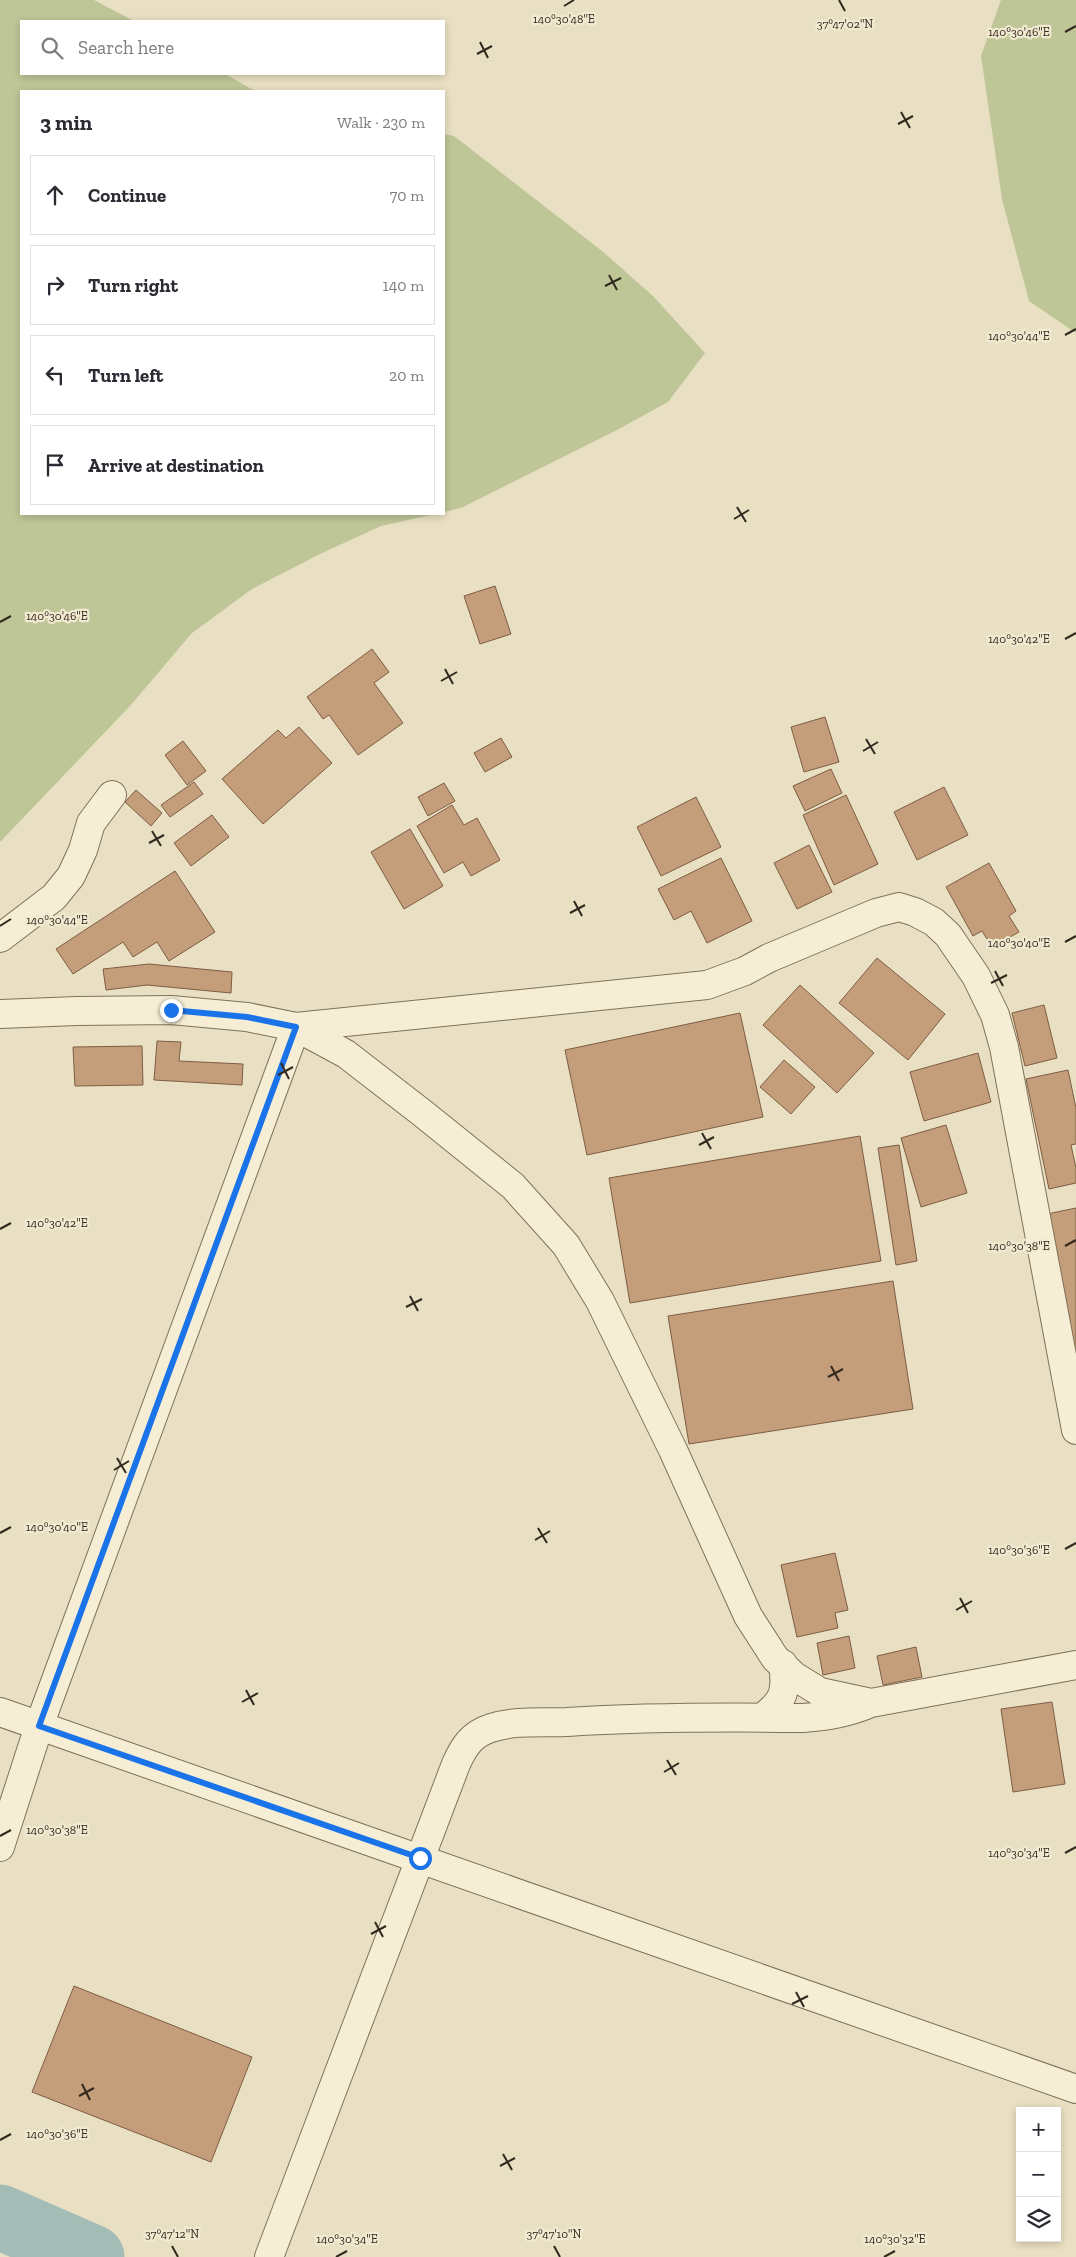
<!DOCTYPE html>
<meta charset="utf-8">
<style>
:root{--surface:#fff;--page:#f2f2f3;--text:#2b2b33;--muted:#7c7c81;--line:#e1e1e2}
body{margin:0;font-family:"Zilla Slab",serif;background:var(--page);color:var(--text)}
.controls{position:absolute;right:15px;bottom:15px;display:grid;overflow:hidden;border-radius:0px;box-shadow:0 2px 8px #0003}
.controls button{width:45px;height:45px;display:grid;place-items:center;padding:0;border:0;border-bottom:1px solid var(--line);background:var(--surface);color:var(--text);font:25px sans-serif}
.stop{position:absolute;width:15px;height:15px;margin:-11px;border:4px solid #1a73e8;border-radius:50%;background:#fff}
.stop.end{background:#1a73e8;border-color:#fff;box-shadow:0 1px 5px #0008}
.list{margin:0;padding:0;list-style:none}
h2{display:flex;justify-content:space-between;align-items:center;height:65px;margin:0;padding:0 20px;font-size:21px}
h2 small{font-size:16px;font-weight:400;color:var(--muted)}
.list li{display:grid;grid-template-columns:32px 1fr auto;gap:15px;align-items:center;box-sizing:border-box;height:80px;margin:0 10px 10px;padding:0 10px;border:1px solid var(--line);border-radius:0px}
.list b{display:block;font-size:19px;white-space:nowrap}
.list em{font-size:16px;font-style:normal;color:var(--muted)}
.icon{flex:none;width:28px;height:28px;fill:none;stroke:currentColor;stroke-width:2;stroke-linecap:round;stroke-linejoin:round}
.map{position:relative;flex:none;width:1076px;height:2257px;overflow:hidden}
.search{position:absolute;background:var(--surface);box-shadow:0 2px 8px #0003;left:20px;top:20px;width:425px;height:55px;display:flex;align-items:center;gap:12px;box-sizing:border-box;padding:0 18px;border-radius:0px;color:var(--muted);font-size:19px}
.panel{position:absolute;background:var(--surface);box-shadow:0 2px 8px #0003;left:20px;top:90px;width:425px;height:425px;border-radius:0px}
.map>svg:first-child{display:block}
.green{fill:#bec697}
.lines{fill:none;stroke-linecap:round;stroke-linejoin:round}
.river{stroke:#a4bcb6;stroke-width:65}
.building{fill:#c49d7b;stroke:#7d5d43}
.minor-casing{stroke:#81715b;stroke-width:30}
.tertiary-casing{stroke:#81715b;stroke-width:30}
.minor{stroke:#f5edd4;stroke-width:28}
.tertiary{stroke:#f5edd4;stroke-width:28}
.route{stroke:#1a73e8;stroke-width:6}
.ticks{fill:none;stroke:#32281e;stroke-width:2}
.ticks-label{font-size:12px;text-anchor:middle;fill:#32281e;stroke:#f1e9d0;stroke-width:4.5;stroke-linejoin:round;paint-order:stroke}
</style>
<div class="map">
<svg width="1076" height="2257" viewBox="0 0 1076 2257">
<rect width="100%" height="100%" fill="#e9dfc2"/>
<path class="green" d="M 0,0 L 94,0 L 134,21 L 21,21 L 21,74 L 225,74 L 255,91 L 21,91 L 21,514 L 435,514 L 381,526 L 320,554 L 252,589 L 192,633 L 130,706 L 0,842 Z
M 1001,0 L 1076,0 L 1076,333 L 1029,301 L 1002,199 L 981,56 Z
M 444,134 L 454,136 L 602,251 L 653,296 L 705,353 L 668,402 L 617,430 L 461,508 L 444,512 Z"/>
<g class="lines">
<path class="river" d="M 0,2217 L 92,2257"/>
</g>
<path class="building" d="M 495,586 L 511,634 L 480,644 L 464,596 Z
M 372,649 L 389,672 L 374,683 L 403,723 L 358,755 L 329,715 L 323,719 L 307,697 Z
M 825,717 L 839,762 L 804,772 L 791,727 Z
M 299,727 L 332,763 L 263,824 L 222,779 L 278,730 L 286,738 Z
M 501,738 L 512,757 L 485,772 L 474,753 Z
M 183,741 L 206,771 L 187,785 L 165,755 Z
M 831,769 L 842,793 L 805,811 L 793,786 Z
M 194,782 L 203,794 L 170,817 L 161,805 Z
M 444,783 L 455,801 L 428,816 L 418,797 Z
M 944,787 L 968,835 L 917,860 L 894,812 Z
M 136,790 L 162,813 L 151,826 L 125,802 Z
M 846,795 L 878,864 L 834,885 L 803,815 Z
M 696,797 L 721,847 L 661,876 L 637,827 Z
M 452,805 L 464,825 L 477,818 L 500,860 L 471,876 L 463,862 L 444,873 L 417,826 Z
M 212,815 L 229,837 L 191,866 L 174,843 Z
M 410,829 L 443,886 L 404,909 L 371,852 Z
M 809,845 L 832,892 L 797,909 L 774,863 Z
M 721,858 L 752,921 L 707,943 L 691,911 L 674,920 L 658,889 Z
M 989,863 L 1016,911 L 1009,916 L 1019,932 L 992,947 L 982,931 L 973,936 L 946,887 Z
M 175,871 L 215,932 L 169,961 L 157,942 L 133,957 L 123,942 L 73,974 L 56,949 Z
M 877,958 L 945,1014 L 908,1060 L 839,1003 Z
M 149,964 L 232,972 L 231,993 L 147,985 L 106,990 L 103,969 Z
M 800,985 L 874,1053 L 837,1093 L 763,1025 Z
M 1044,1005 L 1057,1058 L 1025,1066 L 1012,1013 Z
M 740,1013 L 763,1117 L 587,1155 L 565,1050 Z
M 157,1041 L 181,1042 L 179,1061 L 243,1064 L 242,1085 L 154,1080 Z
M 142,1046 L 143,1085 L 75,1086 L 73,1047 Z
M 978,1053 L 991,1102 L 924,1121 L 910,1072 Z
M 784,1060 L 815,1087 L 791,1114 L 760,1087 Z
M 1068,1070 L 1076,1108 L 1076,1144 L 1071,1145 L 1076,1168 L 1076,1183 L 1049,1189 L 1026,1079 Z
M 946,1125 L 967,1193 L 921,1207 L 901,1138 Z
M 860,1136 L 881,1261 L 630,1303 L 609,1178 Z
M 899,1145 L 917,1261 L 896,1265 L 878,1148 Z
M 1076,1208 L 1076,1365 L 1047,1214 Z
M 893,1281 L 913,1409 L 689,1444 L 668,1316 Z
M 835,1553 L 848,1610 L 835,1613 L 838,1628 L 797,1637 L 781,1565 Z
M 849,1636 L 855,1668 L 823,1675 L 817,1643 Z
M 916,1647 L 922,1677 L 883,1685 L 877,1656 Z
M 1052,1702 L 1065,1784 L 1013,1792 L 1001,1709 Z
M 74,1986 L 252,2057 L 211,2162 L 32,2092 Z"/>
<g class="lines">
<defs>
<path id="minor" d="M 0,938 L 54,897 L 71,876 L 83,850 L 91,823 L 112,795
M 0,1014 L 77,1011 L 171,1010 L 247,1017 L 296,1027 L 346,1054 L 421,1112 L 513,1186 L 566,1245 L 600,1301 L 673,1450 L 748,1616 L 775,1658 L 794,1676 L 820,1692 L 871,1703
M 763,1717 C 784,1701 787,1691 783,1664
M 0,1847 L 39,1726 L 296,1027 L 707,985 L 745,971 L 769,958 L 876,913 L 899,907 L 915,912 L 934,922 L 948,935 L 976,976 L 995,1015 L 1004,1047 L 1076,1430
M 269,2257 L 456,1764 C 464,1746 472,1734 491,1728 C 515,1720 542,1723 567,1722 C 646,1717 724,1717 803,1718 C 827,1716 848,1713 871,1703 L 1076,1665"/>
<path id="tertiary" d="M 0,1712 L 1076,2089"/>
</defs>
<use href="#minor" class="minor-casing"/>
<use href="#tertiary" class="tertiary-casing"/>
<use href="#minor" class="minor"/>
<use href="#tertiary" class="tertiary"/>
</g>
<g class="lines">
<path class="route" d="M 171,1010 L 247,1017 L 296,1027 L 39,1726 L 420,1858"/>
</g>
<path class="ticks" d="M 839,0 L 845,11M 564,6 L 574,0M 1065,32 L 1076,26M 480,42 L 488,58M 477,54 L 492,46M 901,112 L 910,128M 898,124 L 913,116M 609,275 L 617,290M 605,286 L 621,278M 1065,335 L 1076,329M 737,507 L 746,522M 734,519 L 749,510M 0,622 L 11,616M 1065,639 L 1076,633M 445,669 L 453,684M 441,681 L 457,672M 866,739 L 875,754M 863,751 L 878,742M 152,831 L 161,846M 149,843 L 164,835M 574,901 L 582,916M 570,913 L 585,905M 0,926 L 11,919M 1065,942 L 1076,936M 995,971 L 1003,986M 991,983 L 1007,975M 281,1063 L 289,1079M 278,1075 L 293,1067M 702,1133 L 711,1149M 699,1145 L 714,1137M 0,1229 L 11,1223M 1065,1246 L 1076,1240M 410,1296 L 418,1311M 406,1307 L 422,1299M 831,1366 L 839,1381M 828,1377 L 843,1369M 117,1458 L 126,1473M 114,1470 L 129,1461M 538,1528 L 547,1543M 0,1533 L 11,1527M 535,1540 L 550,1531M 1065,1549 L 1076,1543M 960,1598 L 968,1613M 956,1610 L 972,1601M 246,1690 L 254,1705M 242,1702 L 258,1693M 667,1760 L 676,1775M 664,1772 L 679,1763M 0,1836 L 11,1830M 1065,1853 L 1076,1847M 375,1922 L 383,1937M 371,1934 L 386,1926M 796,1992 L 804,2007M 792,2004 L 808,1996M 82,2084 L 90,2100M 79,2096 L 94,2088M 0,2140 L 11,2134M 503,2154 L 512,2170M 500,2166 L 515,2158M 172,2246 L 178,2257M 554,2246 L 560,2257M 336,2257 L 347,2251M 884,2257 L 895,2251"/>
<g class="ticks-label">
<text x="564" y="23">140°30'48"E</text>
<text x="845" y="28">37°47'02"N</text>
<text x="1019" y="36">140°30'46"E</text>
<text x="1019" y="340">140°30'44"E</text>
<text x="57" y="620">140°30'46"E</text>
<text x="1019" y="643">140°30'42"E</text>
<text x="57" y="924">140°30'44"E</text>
<text x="1019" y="947">140°30'40"E</text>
<text x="57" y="1227">140°30'42"E</text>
<text x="1019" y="1250">140°30'38"E</text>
<text x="57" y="1531">140°30'40"E</text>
<text x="1019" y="1554">140°30'36"E</text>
<text x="57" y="1834">140°30'38"E</text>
<text x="1019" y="1857">140°30'34"E</text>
<text x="57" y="2138">140°30'36"E</text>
<text x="172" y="2238">37°47'12"N</text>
<text x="554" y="2238">37°47'10"N</text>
<text x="347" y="2243">140°30'34"E</text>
<text x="895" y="2243">140°30'32"E</text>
</g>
</svg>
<div class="controls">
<button>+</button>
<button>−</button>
<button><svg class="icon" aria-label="layers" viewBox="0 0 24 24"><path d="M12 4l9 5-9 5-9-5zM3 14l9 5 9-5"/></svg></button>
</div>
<div class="stop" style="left:420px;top:1858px"></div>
<div class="stop end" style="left:171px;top:1010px"></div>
<div class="search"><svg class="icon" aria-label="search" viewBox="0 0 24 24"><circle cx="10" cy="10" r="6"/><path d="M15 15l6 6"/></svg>Search here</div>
<section class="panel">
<h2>3 min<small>Walk · 230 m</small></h2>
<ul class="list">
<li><svg class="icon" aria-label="ahead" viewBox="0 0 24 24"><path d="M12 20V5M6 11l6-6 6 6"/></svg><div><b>Continue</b></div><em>70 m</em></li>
<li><svg class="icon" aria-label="right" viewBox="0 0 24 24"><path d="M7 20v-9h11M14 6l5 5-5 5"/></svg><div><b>Turn right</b></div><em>140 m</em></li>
<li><svg class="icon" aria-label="left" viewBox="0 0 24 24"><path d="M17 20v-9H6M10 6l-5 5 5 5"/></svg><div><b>Turn left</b></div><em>20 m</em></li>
<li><svg class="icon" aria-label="arrive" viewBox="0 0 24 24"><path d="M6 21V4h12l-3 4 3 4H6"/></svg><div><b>Arrive at destination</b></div></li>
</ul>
</section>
</div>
